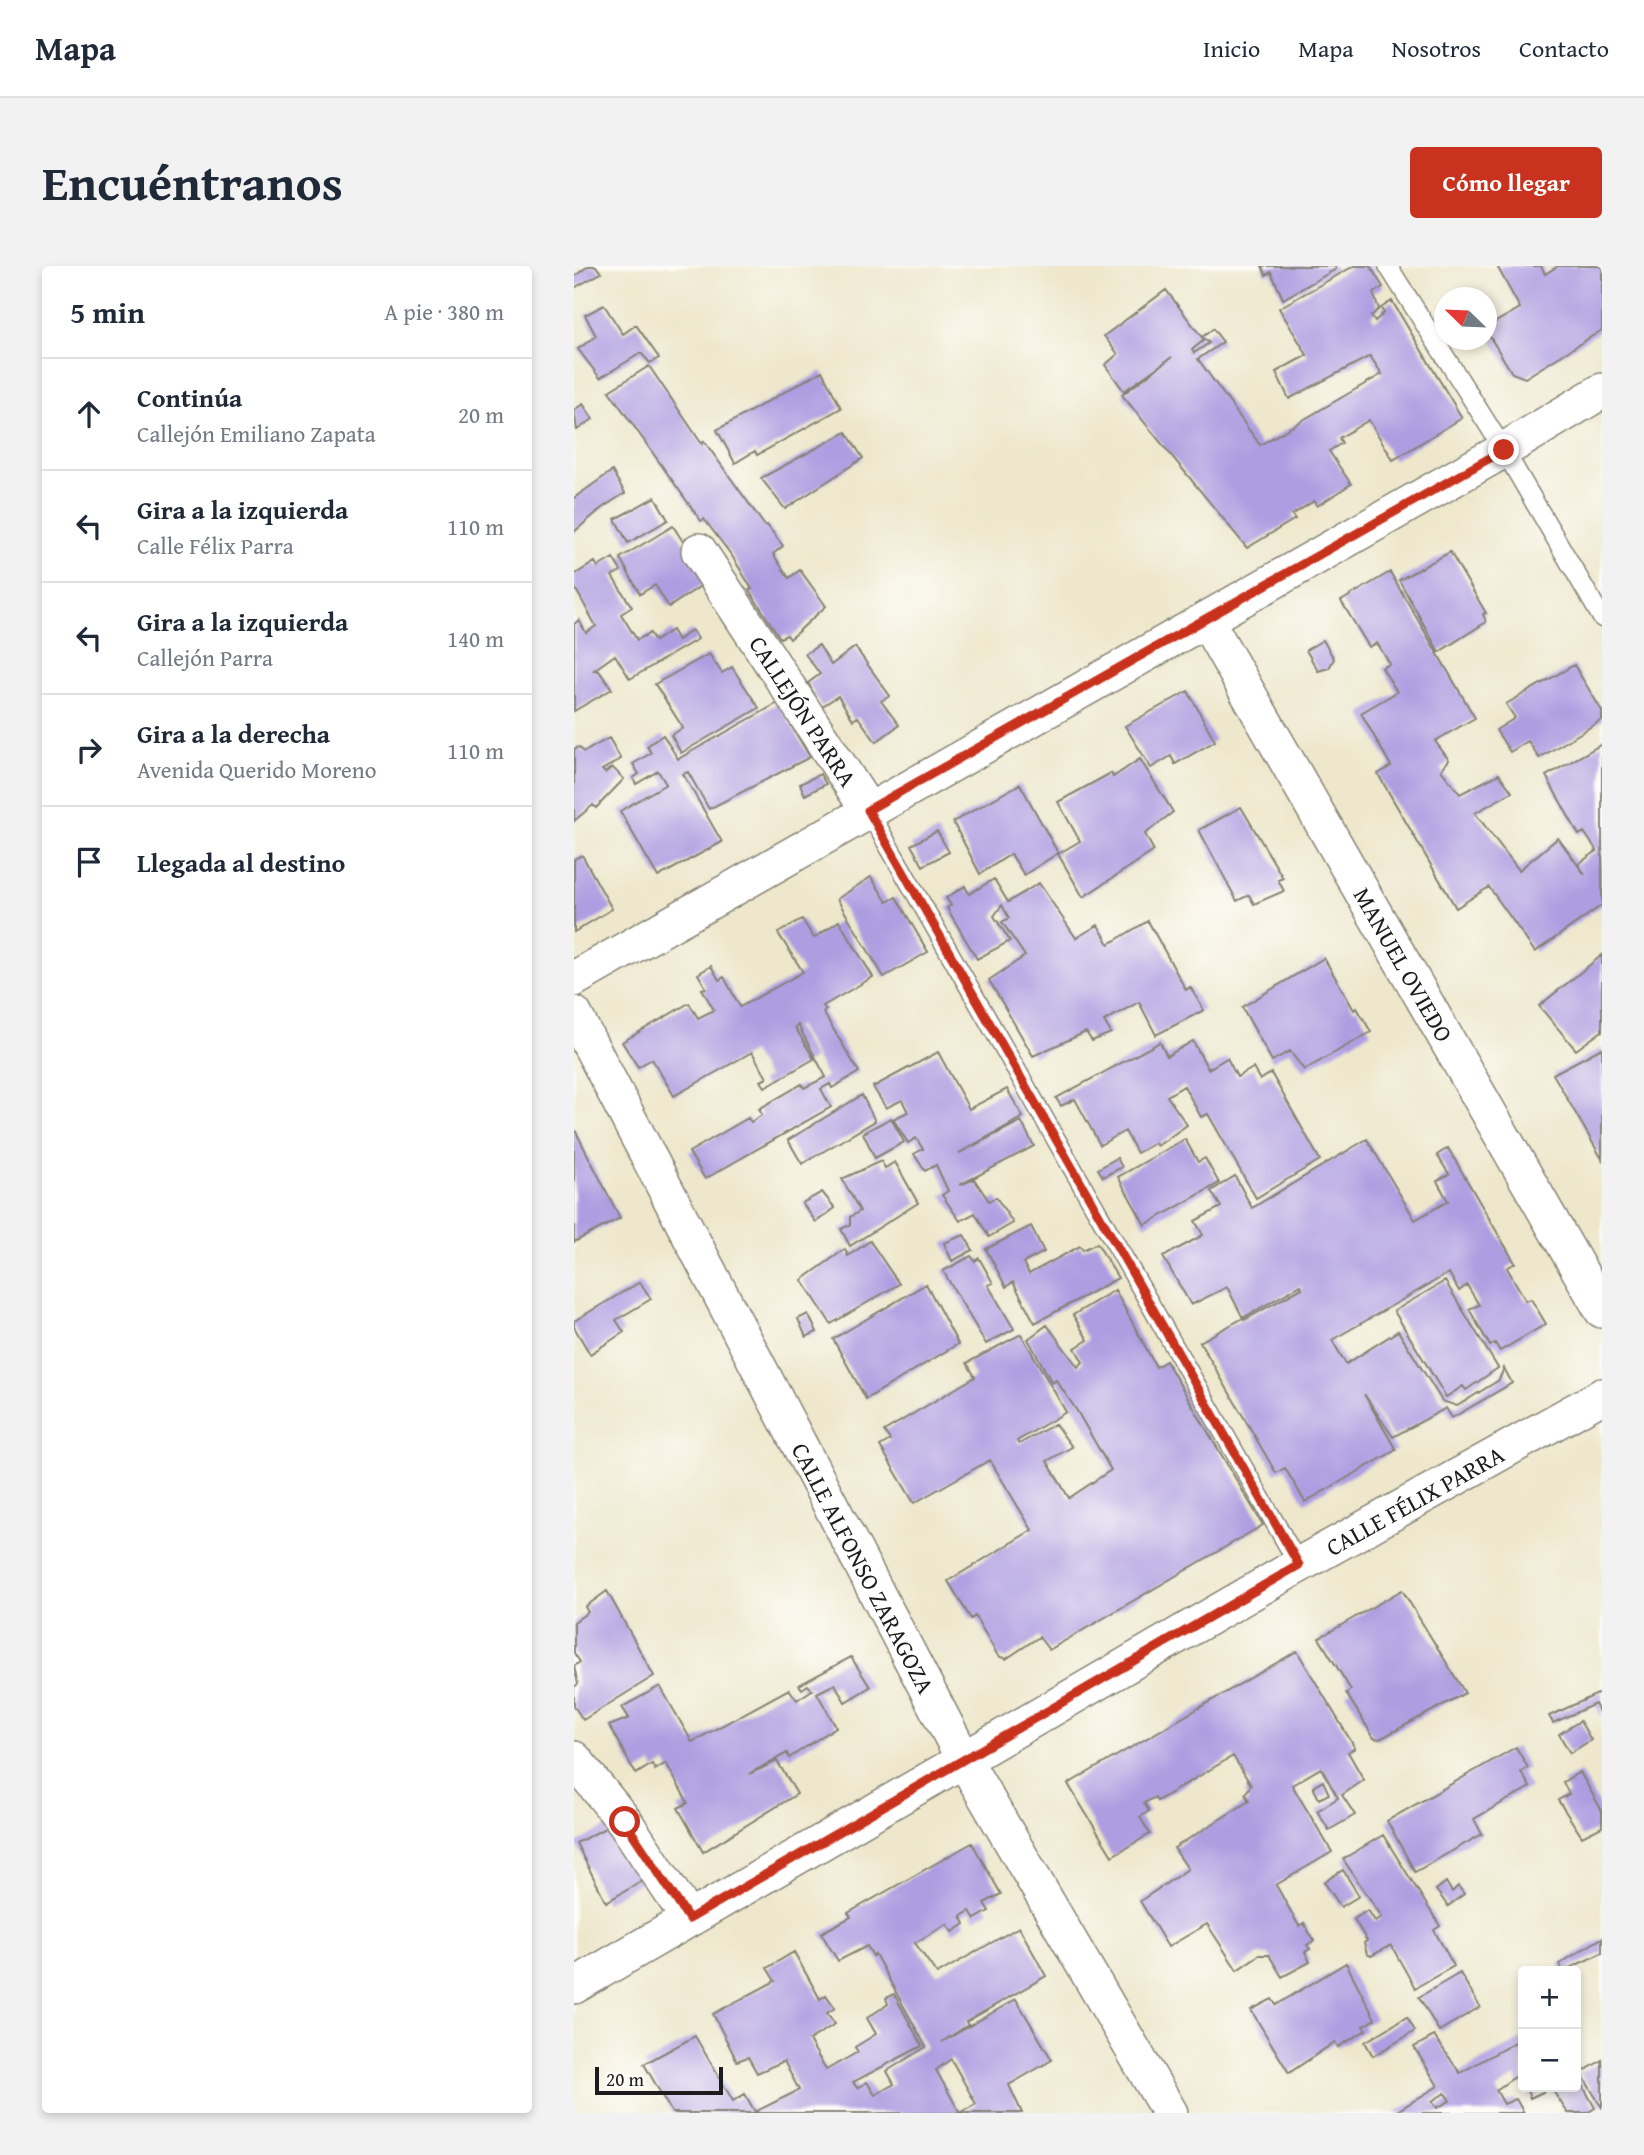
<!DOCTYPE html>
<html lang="es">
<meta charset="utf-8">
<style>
:root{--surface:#fff;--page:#f2f2f3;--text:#1f2937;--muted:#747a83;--line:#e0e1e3;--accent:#c8321e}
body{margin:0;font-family:"Gentium Book Plus",serif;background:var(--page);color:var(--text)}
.controls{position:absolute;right:21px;bottom:21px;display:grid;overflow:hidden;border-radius:7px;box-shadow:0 4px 10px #0003}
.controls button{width:63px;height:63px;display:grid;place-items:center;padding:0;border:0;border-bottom:2px solid var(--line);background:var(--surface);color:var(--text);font:35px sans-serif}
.compass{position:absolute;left:860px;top:21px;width:63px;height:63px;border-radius:50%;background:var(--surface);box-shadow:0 4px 10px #0003;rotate:293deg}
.scale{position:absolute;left:21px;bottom:18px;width:128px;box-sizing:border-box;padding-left:7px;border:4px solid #1c1c1c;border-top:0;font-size:19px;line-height:24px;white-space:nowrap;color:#1c1c1c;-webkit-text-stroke:5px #fdfcf7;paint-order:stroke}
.stop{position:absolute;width:21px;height:21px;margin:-16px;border:5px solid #c8321e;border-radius:50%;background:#fff}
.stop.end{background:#c8321e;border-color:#fff;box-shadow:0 2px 7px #0008}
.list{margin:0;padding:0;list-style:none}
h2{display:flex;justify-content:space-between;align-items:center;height:91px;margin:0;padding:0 28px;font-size:30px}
h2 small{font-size:23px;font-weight:400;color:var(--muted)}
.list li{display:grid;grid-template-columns:46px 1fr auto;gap:21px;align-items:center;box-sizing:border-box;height:112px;padding:0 28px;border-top:2px solid var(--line)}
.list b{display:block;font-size:26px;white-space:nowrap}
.list p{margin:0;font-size:23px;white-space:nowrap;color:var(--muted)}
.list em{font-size:23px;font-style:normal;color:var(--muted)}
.icon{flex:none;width:38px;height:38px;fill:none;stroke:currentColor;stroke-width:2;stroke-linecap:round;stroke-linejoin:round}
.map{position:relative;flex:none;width:1028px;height:1847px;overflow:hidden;border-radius:7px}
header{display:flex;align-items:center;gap:42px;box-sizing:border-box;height:98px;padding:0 35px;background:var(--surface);border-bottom:2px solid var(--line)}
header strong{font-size:33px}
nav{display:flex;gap:38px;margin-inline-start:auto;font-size:24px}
.intro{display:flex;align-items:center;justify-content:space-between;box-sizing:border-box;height:168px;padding:0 42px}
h1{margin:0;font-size:49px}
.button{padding:18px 32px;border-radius:7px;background:var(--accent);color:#fff;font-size:24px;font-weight:700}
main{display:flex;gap:42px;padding:0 42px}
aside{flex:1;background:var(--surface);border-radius:7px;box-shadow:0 4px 10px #0003}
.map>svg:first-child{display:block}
.building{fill:#ae9de1;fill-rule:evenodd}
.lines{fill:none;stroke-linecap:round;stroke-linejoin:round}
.lane-casing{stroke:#858274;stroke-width:21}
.street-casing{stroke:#858274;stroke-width:38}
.lane{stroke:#fff;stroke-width:18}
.street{stroke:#fff;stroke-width:35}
.route{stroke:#c8321e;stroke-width:9}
.labels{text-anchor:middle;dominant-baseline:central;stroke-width:7;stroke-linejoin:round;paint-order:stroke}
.street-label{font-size:24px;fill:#1c1c1c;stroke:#fdfcf7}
</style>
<header>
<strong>Mapa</strong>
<nav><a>Inicio</a><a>Mapa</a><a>Nosotros</a><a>Contacto</a></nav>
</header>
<div class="intro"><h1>Encuéntranos</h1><a class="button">Cómo llegar</a></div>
<main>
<aside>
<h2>5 min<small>A pie · 380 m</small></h2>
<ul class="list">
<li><svg class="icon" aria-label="ahead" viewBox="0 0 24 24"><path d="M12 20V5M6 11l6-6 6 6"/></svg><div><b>Continúa</b><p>Callejón Emiliano Zapata</p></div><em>20 m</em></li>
<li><svg class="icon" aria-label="left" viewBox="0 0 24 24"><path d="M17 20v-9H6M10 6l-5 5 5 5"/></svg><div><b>Gira a la izquierda</b><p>Calle Félix Parra</p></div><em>110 m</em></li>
<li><svg class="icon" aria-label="left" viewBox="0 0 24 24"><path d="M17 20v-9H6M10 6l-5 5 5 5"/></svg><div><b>Gira a la izquierda</b><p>Callejón Parra</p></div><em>140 m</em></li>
<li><svg class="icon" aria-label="right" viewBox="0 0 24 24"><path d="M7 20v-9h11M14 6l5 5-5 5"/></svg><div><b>Gira a la derecha</b><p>Avenida Querido Moreno</p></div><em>110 m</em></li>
<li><svg class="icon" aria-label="arrive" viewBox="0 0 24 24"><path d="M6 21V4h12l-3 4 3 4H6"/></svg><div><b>Llegada al destino</b></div></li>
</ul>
</aside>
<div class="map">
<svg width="1028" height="1847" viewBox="0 0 1028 1847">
<rect width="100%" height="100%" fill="#fdfcf7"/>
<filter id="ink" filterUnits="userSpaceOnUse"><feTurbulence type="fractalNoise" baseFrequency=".0143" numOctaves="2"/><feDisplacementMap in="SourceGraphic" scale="14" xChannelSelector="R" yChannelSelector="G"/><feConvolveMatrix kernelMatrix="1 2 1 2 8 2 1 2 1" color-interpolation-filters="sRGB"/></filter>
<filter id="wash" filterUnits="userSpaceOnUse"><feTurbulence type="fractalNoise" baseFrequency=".00686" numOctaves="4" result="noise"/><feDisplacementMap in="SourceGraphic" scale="28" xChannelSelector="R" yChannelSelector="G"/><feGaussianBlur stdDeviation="1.57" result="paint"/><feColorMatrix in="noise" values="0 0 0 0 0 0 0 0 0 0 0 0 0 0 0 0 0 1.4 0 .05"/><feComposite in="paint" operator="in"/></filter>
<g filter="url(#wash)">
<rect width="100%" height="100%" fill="#eee7cc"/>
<g id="blocks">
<path class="building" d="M 14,0 L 22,0 L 27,7 L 0,22 L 0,11 Z
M 688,0 L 761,0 L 762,3 L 709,33 L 697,6 L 692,9 Z
M 780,0 L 796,0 L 809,21 L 799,27 L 805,43 L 797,50 L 801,55 L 810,47 L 807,42 L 818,35 L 888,152 L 819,194 L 795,154 L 765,172 L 768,177 L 755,185 L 777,218 L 743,240 L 740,235 L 718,249 L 721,253 L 673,282 L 548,129 L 598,91 L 550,125 L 531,99 L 544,88 L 530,70 L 592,24 L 630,74 L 618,84 L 620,87 L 635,77 L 628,71 L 639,63 L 649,76 L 624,93 L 686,179 L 808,108 L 796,90 L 715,133 L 702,106 L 733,89 L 705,42 Z
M 927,0 L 967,0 L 971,8 L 984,0 L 1028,0 L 1028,64 L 951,112 L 938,107 L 913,66 L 913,61 L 946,42 L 924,2 Z
M 30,39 L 49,68 L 62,59 L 85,92 L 76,97 L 67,87 L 26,112 L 4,83 L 22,70 L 11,49 Z
M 75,100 L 128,178 L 130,175 L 191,260 L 193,259 L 209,280 L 199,288 L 215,312 L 226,304 L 252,340 L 216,373 L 213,369 L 206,372 L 175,324 L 178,323 L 158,290 L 130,253 L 127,255 L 35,125 Z
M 248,105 L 267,142 L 183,189 L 181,185 L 161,197 L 143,164 Z
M 9,138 L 19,153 L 3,164 L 0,144 Z
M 272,166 L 289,192 L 211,243 L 187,212 Z
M 38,205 L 51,227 L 28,242 L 0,266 L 0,232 Z
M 81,231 L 94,254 L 54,277 L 41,253 Z
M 99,260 L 134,315 L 95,341 L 81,319 L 66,328 L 46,292 Z
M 876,286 L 912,347 L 909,348 L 912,356 L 865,386 L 825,314 Z
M 39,292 L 47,305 L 38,310 L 58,341 L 47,348 L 63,374 L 76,367 L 81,375 L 98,364 L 104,374 L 118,364 L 124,373 L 56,413 L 41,389 L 20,404 L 25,405 L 38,423 L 0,445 L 0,358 L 5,354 L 12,367 L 22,360 L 0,320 L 0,309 L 21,296 L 24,301 Z
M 816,306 L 901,452 L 861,475 L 875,494 L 867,504 L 886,528 L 925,508 L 938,526 L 901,547 L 945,604 L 984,572 L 1011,609 L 1004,598 L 1023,585 L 1010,566 L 1005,569 L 972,510 L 1028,478 L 1028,639 L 961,686 L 915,621 L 882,642 L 804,508 L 817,500 L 787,447 L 823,426 L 808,402 L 816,398 L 803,377 L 795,381 L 767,335 Z
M 749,374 L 760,393 L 755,402 L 744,405 L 732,384 Z
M 245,379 L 257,399 L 281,381 L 316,430 L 307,435 L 325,459 L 302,476 L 284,451 L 279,454 L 264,430 L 247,441 L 234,417 L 246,408 L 231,388 Z
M 135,388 L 148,407 L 158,401 L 185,442 L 107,487 L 97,469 L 109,462 L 81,418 Z
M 1000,399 L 1028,445 L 1028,454 L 965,492 L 954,475 L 936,486 L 922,464 L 941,452 L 932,438 Z
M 614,425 L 641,475 L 601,498 L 597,490 L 577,502 L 551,460 Z
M 204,437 L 236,491 L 135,543 L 114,506 L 109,508 L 148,576 L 84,611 L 46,545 L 92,518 L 84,505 L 62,518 L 59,512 L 65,508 L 59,498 L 77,487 L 73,480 L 89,469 L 104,493 Z
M 35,472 L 47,493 L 28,504 L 31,507 L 38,501 L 50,513 L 22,542 L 19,539 L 0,555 L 0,483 L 5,481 L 10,486 Z
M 566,493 L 599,546 L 571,568 L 580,585 L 509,631 L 484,588 L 506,575 L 484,536 L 537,507 L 539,511 Z
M 246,508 L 252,518 L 231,529 L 226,518 Z
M 446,518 L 484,587 L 450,609 L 437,588 L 406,608 L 379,556 Z
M 667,541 L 709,612 L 704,614 L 710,625 L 680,638 L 675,629 L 663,635 L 625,564 Z
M 363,565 L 375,586 L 349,600 L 337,579 Z
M 8,589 L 38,643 L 0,666 L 0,593 Z
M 297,611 L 313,636 L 322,631 L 354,686 L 310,711 L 263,633 Z
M 420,613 L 434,636 L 465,617 L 502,672 L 524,659 L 535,678 L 574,655 L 612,724 L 616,721 L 630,744 L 582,769 L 565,736 L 530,755 L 537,767 L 518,775 L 512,766 L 459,790 L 415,714 L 451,690 L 428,656 L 435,652 L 428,639 L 420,650 L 436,675 L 403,693 L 373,642 L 377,639 L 372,632 L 391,620 L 395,628 Z
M 228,653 L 240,672 L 265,655 L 299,711 L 249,740 L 252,744 L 249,746 L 285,806 L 258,822 L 256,818 L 247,823 L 257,841 L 131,913 L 115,886 L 174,852 L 177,856 L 188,849 L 185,843 L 228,818 L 230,822 L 252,811 L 224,759 L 221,761 L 240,793 L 191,821 L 187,815 L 193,812 L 178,786 L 100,830 L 78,793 L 64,801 L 48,776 L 115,737 L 124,752 L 140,744 L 128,723 L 132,722 L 124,708 L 137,700 L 145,714 L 150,711 L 166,741 L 229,706 L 204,667 Z
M 1028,689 L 1028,765 L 1002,784 L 965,740 Z
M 750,692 L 780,744 L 783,742 L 797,766 L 730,804 L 716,785 L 698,795 L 668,741 Z
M 619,775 L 634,803 L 653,792 L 663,811 L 679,802 L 686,814 L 697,807 L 746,894 L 682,932 L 634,848 L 627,851 L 610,820 L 593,830 L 613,859 L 583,880 L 581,877 L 563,887 L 551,865 L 526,879 L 501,833 L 487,840 L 482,832 L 586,776 L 593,790 Z
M 1028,782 L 1028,893 L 979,808 Z
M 364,786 L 395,843 L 433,823 L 449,851 L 385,887 L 447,855 L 460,880 L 386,919 L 400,913 L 415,935 L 422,931 L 439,957 L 415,971 L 401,947 L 386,955 L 368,929 L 374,925 L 362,899 L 351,905 L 340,888 L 349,883 L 342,872 L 334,877 L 319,853 L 334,846 L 328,834 L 312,842 L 299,821 Z
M 288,829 L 301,855 L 228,898 L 214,874 Z
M 317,852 L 330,876 L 301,892 L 289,867 Z
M 0,862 L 46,952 L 0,976 Z
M 611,873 L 624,896 L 631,892 L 645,917 L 571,959 L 544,911 Z
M 793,873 L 841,954 L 874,935 L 863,915 L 875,908 L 863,889 L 874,882 L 941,997 L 933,1002 L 952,1035 L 957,1033 L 972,1058 L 926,1085 L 921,1077 L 916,1080 L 895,1043 L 905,1039 L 893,1019 L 885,1025 L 875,1007 L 758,1074 L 772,1098 L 824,1065 L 868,1135 L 883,1140 L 925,1114 L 930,1102 L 938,1117 L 878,1152 L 872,1142 L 819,1171 L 790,1128 L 822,1184 L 731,1236 L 711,1202 L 702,1207 L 626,1076 L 669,1052 L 653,1021 L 617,1039 L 589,991 L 629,969 L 621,955 L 647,941 L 637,925 L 661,910 L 678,942 ZM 727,1019 L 728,1022 L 670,1054 L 669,1052 Z
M 543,892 L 548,901 L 529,911 L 524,903 Z
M 307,895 L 311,902 L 321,896 L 344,937 L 276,980 L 267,963 L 276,959 L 276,951 L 286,945 L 268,913 Z
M 248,926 L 261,942 L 242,956 L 228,937 Z
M 457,960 L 470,986 L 449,997 L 455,1008 L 506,980 L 509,984 L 523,977 L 544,1012 L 461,1057 L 439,1016 L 432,1021 L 412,983 Z
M 390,969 L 399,984 L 378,995 L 370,977 Z
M 296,975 L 325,1018 L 257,1058 L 228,1014 L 271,983 L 274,990 Z
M 397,990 L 401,995 L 405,992 L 419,1017 L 414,1019 L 440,1063 L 412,1078 L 369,1005 Z
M 871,1015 L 924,1102 L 892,1124 L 889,1120 L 872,1131 L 820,1045 Z
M 66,1016 L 77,1033 L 42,1054 L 50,1066 L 16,1088 L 0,1061 L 0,1055 Z
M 352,1018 L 384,1078 L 292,1133 L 259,1073 Z
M 541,1024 L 582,1101 L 592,1095 L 689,1259 L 475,1384 L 465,1371 L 432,1393 L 424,1390 L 401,1350 L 397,1353 L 374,1315 L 458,1264 L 416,1194 L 340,1237 L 306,1180 L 316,1174 L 310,1165 L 401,1111 L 393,1097 L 447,1068 L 492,1146 L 443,1175 L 445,1178 L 481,1158 L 498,1181 L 473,1195 L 495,1232 L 537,1204 L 503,1145 L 482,1114 L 478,1117 L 454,1073 L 473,1059 L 504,1101 L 509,1096 L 501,1082 L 514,1074 L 499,1049 Z
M 234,1048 L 243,1066 L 232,1071 L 224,1053 Z
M 828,1324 L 891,1427 L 806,1473 L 800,1472 L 772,1427 L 777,1424 L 745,1372 Z
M 33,1325 L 80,1410 L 9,1454 L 0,1440 L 0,1421 L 4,1418 L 0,1400 L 6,1396 L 0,1387 L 0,1356 L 14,1346 L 11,1341 Z
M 723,1385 L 781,1482 L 774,1486 L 790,1514 L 768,1529 L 781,1549 L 755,1564 L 743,1545 L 764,1532 L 747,1502 L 718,1519 L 758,1586 L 702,1619 L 725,1660 L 730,1657 L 740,1675 L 733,1679 L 736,1683 L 731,1686 L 736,1696 L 708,1711 L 695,1689 L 685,1689 L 663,1704 L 633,1658 L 594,1681 L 566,1635 L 614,1603 L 600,1582 L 675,1535 L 671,1528 L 677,1519 L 659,1490 L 583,1535 L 581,1531 L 570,1537 L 575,1545 L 566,1551 L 576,1568 L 538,1590 L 494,1518 Z
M 277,1391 L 296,1421 L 271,1436 L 261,1418 L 243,1427 L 262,1461 L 215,1492 L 213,1487 L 175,1508 L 203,1495 L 223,1528 L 129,1586 L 104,1542 L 114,1537 L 92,1497 L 81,1504 L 78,1498 L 62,1508 L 35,1460 L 55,1452 L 48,1441 L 86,1420 L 118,1476 L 215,1423 L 223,1434 L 238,1424 L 234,1419 L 228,1423 L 225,1419 Z
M 1028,1426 L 1028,1452 L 1021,1438 L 979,1457 L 975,1450 Z
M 1006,1455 L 1017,1474 L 996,1487 L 985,1468 Z
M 942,1481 L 954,1502 L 947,1506 L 956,1521 L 900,1553 L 908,1568 L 841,1606 L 813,1555 Z
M 1006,1506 L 1028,1545 L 1028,1561 L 1008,1571 L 984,1534 L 995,1528 L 989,1516 Z
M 749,1515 L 755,1528 L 745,1533 L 739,1521 Z
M 39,1558 L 81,1608 L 32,1636 L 2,1577 Z
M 809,1569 L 866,1660 L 860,1664 L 880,1700 L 841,1722 L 817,1679 L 797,1690 L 793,1688 L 790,1677 L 793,1675 L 780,1653 L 794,1644 L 801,1655 L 808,1651 L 769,1593 Z
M 398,1577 L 427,1628 L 410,1637 L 415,1645 L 401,1653 L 396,1645 L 387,1650 L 391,1658 L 379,1666 L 373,1658 L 341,1677 L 363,1708 L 445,1661 L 472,1710 L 392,1756 L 394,1759 L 368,1776 L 442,1733 L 478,1794 L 435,1819 L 448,1847 L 98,1847 L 70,1798 L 121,1770 L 159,1835 L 171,1828 L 181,1846 L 225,1824 L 210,1795 L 183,1807 L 174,1791 L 163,1795 L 139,1748 L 201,1715 L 193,1702 L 220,1686 L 246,1733 L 252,1729 L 261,1742 L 253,1747 L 261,1758 L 235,1774 L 252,1804 L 284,1786 L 281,1781 L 302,1768 L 293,1752 L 314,1738 L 312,1732 L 320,1728 L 348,1780 L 279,1816 L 283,1822 L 293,1816 L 301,1829 L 320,1818 L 313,1805 L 352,1781 L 301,1688 L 299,1690 L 293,1680 L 264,1695 L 247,1667 L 277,1651 L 274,1647 ZM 377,1793 L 402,1838 L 386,1847 L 362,1804 Z
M 769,1604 L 785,1630 L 767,1641 L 750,1616 Z
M 872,1616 L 878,1626 L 884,1620 L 890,1628 L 874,1640 L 862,1624 Z
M 1028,1672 L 1028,1687 L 989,1705 L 985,1698 Z
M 772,1697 L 801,1753 L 789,1760 L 792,1764 L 764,1781 L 761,1776 L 715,1807 L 677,1744 L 698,1733 L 702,1739 Z
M 886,1707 L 906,1741 L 865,1765 L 845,1731 Z
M 833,1751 L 841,1765 L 799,1790 L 791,1776 Z
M 860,1770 L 886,1807 L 949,1772 L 949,1819 L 946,1820 L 942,1810 L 922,1824 L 930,1838 L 942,1833 L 950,1847 L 820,1847 L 864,1820 L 840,1781 ZM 871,1827 L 876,1835 L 863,1842 L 858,1835 Z
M 1028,1794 L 1028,1842 L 1007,1807 Z
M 1002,1807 L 1021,1842 L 1013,1847 L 994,1847 L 977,1822 L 956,1832 L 952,1821 L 1002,1821 Z"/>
</g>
</g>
<g filter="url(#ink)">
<use href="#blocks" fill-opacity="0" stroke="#858274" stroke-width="2"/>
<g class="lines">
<defs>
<path id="lane" d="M 814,0 L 930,184 L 1028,352
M 294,544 L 725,1299"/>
<g id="street">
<path id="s1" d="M 125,285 L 294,544"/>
<path id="s2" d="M 632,354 L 1028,1044"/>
<path d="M 0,713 L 930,184 L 1028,125"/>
<path id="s3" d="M 0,748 L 390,1494 L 596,1847"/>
<path d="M 0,1493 L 51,1556 L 115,1653"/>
<path id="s4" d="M 0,1720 L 725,1299 L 1028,1130"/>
</g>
</defs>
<use href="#lane" class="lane-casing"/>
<use href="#street" class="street-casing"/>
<use href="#lane" class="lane"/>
<use href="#street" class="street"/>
</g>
</g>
<g class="lines" filter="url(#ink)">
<path class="route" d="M 51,1556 L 115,1653 L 725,1299 L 294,544 L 930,184"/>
</g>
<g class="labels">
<g class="street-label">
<text stroke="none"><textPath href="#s1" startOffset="191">CALLEJÓN PARRA</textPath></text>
<text stroke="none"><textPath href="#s2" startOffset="397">MANUEL OVIEDO</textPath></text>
<text stroke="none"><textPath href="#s4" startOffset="971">CALLE FÉLIX PARRA</textPath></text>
<text stroke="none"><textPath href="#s3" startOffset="625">CALLE ALFONSO ZARAGOZA</textPath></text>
</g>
</g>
</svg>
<div class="controls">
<button>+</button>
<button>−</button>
</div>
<svg class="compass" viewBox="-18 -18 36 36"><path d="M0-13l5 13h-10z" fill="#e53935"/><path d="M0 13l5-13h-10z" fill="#747a83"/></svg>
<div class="scale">20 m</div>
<div class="stop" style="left:51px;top:1556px"></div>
<div class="stop end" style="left:930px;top:184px"></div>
</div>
</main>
